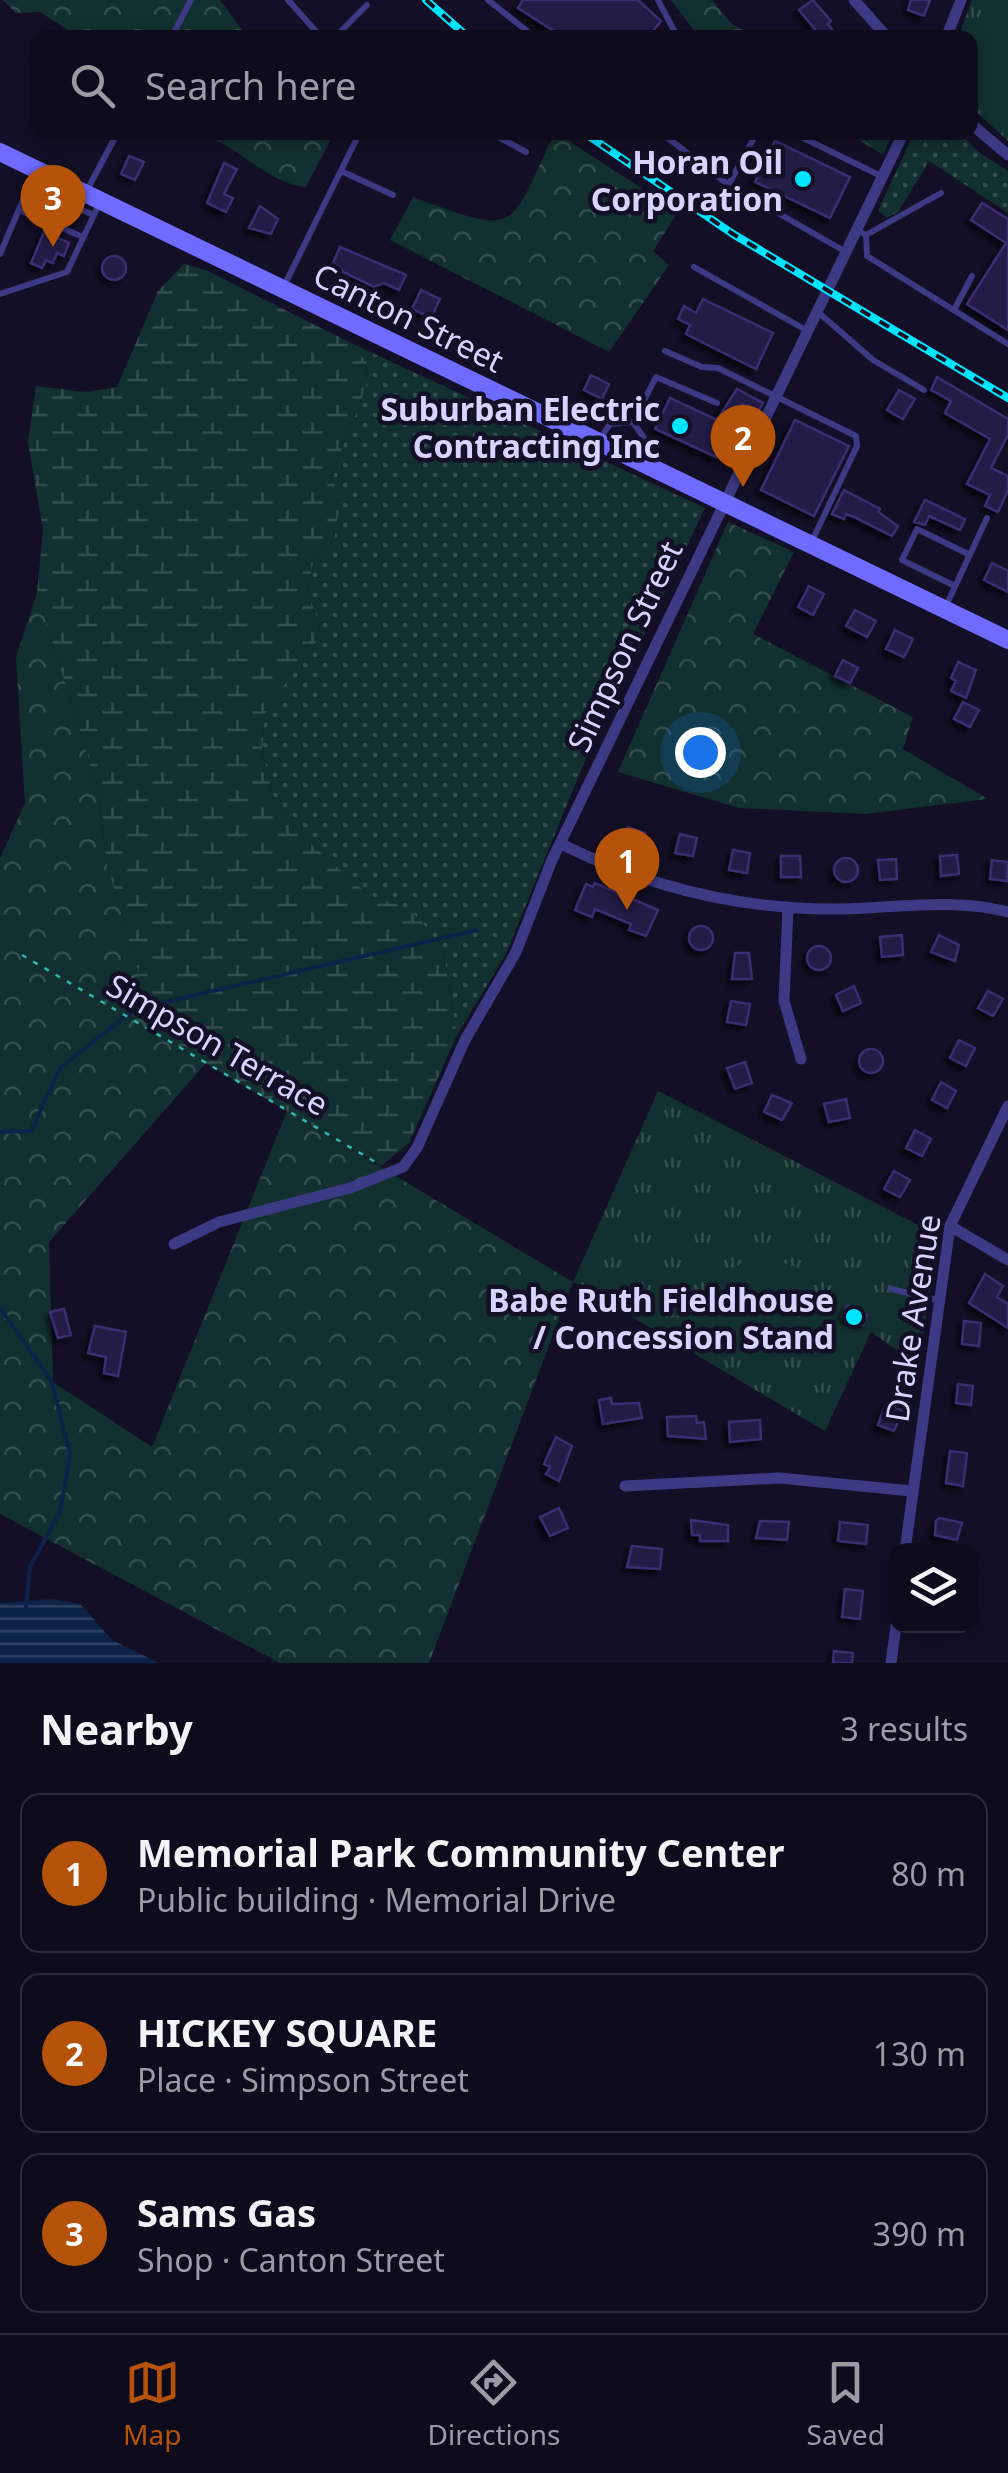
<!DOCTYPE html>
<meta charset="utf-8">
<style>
:root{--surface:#0e0b1c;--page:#1c1929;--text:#f1f3f6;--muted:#9b9ba3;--line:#2e2b3b;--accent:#b45309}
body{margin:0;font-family:"Noto Sans",sans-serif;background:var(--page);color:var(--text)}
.controls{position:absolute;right:30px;bottom:30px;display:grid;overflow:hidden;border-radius:20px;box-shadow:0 5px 15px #0003}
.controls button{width:90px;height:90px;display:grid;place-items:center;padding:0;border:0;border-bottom:2px solid var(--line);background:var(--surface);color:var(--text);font:50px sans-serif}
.you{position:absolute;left:700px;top:752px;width:35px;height:35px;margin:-25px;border:8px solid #fff;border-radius:50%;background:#1a73e8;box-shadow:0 0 0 15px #1a73e833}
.badge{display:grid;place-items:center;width:65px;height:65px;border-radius:50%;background:var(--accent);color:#fff;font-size:32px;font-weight:700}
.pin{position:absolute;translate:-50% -82px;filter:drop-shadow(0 2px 5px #0008)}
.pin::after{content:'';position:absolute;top:52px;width:35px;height:30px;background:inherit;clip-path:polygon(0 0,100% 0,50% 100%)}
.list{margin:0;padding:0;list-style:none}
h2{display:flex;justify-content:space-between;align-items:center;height:130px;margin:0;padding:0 40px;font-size:42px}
h2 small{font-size:32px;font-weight:400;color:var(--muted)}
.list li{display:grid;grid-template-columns:65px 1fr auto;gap:30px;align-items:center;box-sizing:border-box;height:160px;margin:0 20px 20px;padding:0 20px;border:2px solid var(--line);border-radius:20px}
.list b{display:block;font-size:38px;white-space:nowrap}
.list p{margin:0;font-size:32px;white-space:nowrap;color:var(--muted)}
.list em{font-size:32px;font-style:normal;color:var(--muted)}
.icon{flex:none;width:55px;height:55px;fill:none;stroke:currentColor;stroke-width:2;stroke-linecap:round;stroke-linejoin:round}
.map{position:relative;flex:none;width:1008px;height:1663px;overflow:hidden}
.search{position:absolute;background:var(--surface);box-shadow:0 5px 15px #0003;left:30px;right:30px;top:30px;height:110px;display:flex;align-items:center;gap:25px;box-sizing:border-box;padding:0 35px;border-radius:20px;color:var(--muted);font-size:38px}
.sheet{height:670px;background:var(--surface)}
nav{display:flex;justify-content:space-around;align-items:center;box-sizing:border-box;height:140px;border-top:2px solid var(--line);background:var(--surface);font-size:28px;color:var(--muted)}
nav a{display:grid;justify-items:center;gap:5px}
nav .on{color:var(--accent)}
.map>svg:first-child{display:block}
.grass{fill:url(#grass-dots)}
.forest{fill:url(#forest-crowns)}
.wetland{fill:url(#wetland-marsh)}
.park{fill:url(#park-tufts)}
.pitch{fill:#12302f}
.water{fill:url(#water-rules)}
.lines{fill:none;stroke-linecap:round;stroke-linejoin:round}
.stream{stroke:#0c2248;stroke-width:4}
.building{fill:#241b47;stroke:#3b2d73;stroke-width:2.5;filter:url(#shadow)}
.path{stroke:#2fb8b0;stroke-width:2.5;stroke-dasharray:5 8;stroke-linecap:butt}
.lane{stroke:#3d3a85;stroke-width:6}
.street{stroke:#3d3a85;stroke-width:11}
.secondary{stroke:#6f6bff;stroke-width:18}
.rail-casing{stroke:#00e5ff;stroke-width:8}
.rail{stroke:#130f26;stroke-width:4;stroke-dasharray:11;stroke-linecap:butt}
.poi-dot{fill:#00e5ff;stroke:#130f26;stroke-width:4}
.labels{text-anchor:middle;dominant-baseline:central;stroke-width:9;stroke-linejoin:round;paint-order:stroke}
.poi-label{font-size:32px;font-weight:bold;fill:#d9d4ff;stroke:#130f26;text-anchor:end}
.street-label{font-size:32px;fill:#d9d4ff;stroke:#130f26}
</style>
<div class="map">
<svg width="1008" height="1663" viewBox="0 0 1008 1663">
<defs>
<pattern id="grass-dots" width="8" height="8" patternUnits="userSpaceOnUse" patternTransform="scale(2.5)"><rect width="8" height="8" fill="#12302f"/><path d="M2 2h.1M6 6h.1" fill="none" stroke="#344d4e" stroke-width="1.8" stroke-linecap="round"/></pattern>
<pattern id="forest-crowns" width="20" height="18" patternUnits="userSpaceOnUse" patternTransform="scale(2.5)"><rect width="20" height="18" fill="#12302f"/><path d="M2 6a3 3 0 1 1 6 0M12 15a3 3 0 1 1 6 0" fill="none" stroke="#344d4e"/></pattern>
<pattern id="wetland-marsh" width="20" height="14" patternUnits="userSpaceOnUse" patternTransform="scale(2.5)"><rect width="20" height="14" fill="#12302f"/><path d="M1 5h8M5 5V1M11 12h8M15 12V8" fill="none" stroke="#344d4e"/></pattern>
<pattern id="park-tufts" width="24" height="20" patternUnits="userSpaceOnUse" patternTransform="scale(2.5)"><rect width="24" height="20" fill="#12302f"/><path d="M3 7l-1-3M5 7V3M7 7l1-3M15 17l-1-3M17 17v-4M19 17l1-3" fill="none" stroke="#344d4e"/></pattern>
<pattern id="water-rules" width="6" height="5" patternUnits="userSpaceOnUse" patternTransform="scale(2.5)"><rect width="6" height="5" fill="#0c2248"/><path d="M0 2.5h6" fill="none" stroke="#2f4163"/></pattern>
<filter id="shadow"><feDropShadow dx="-4.5" dy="4.5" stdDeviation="2.5" flood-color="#0009"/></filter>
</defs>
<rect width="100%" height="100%" fill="#130f26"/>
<path class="grass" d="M 914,133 L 960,133 L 977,151 L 1008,171 L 1008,213 L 929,161 L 898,212 L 887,218 L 878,211 Z
M 347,341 L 705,508 L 586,758 L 506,954 L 457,1035 L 444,955 L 401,905 L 371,897 L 302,836 L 273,795 L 262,751 L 265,714 L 292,672 L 313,651 L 320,626 L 307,590 L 314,560 L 334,540 L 339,510 L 333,471 L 366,388 L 367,362 Z"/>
<path class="forest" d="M 3,0 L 220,0 L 247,37 L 79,37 L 40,12 L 16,13 Z
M 671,0 L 712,0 L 733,25 L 760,37 L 699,37 Z
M 555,132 L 678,212 L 653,251 L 669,265 L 609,352 L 390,240 L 413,197 C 522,237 507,232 555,132 Z
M 191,133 L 334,133 L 306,187 C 262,183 235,138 191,133 Z
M 848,133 L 848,132 L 893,133 L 883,155 Z
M 728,522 L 794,552 L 753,634 L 913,717 L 903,749 L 988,799 L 865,814 L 739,808 L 618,772 Z
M 37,593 L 98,789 L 107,865 L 157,1034 L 206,1063 L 49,1242 L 53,1382 L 152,1447 L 287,1111 L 573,1282 L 429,1663 L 280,1663 L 0,1514 L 0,858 L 25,803 L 16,657 Z"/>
<path class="wetland" d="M 184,264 L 208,271 L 347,341 L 367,362 L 366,388 L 333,471 L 339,510 L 334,540 L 314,560 L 307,590 L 320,626 L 313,651 L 292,672 L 265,714 L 262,751 L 273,795 L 302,836 L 371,897 L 401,905 L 421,920 L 444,955 L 457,1035 L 409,1143 L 381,1166 L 157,1035 L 107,865 L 98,789 L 37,593 L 43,530 L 28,442 L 36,386 L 85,392 L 117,387 L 158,291 Z"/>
<path class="park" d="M 972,0 L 1008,0 L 1008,141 L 971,107 L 970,38 L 958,38 Z
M 658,1091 L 938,1235 L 919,1366 L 871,1332 L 825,1431 L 573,1282 Z"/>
<path class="pitch" d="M 1004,0 L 1008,0 L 1008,106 L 970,85 L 971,59 Z
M 767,1258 L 793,1266 L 814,1288 L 781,1345 L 784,1352 L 778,1360 L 770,1359 L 765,1350 L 709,1319 C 707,1284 732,1259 767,1258 Z"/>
<path class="water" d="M 51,1599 L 80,1604 L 112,1640 L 159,1663 L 0,1663 L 0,1603 Z"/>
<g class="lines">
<path class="stream" d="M 0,1132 L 31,1131 L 60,1068 L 135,1009 L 477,930
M 0,1308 L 52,1382 L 70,1454 L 60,1512 L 30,1567 L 26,1607"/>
</g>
<path class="building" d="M 523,0 L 638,0 L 661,21 L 647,38 L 565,38 L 518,8 Z
M 813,0 L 831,21 L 828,24 L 839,38 L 818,33 L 799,10 Z
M 911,0 L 930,0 L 924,16 L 908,10 Z
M 775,141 L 850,177 L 830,218 L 755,182 Z
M 129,156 L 144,162 L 135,180 L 121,174 Z
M 224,163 L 237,169 L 224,194 L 233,198 L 226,212 L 207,203 Z
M 982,203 L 1008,219 L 1008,330 L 967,304 L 1006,243 L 971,220 Z
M 260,206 L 278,219 L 271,234 L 249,228 Z
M 44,232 L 69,243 L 64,256 L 57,253 L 53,263 L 46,260 L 42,268 L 31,263 Z
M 340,247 L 406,275 L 399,290 L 384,283 L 374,287 L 343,272 L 333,263 Z
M102 268a12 12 0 1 1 24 0a12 12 0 1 1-24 0Z
M 421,290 L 440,299 L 431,318 L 412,309 Z
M 703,299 L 773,333 L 756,369 L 686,334 L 690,325 L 678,319 L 684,306 L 696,313 Z
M 591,375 L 609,384 L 602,399 L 584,390 Z
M 937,377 L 1008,419 L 1008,435 L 991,468 L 1008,476 L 1008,490 L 998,512 L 985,506 L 990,495 L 967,484 L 990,439 L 945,413 L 951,401 L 931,390 Z
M 737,389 L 763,403 L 759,410 L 742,404 L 716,457 L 655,429 L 670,398 L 717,420 Z
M 899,390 L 915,399 L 903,419 L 887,410 Z
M 795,420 L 849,446 L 814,516 L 761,490 Z
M 844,490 L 880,509 L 878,512 L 898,526 L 892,536 L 854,517 L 846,514 L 844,519 L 832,514 Z
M 925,500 L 965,519 L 960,530 L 929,516 L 925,525 L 914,522 Z
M 992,563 L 1008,571 L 1008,592 L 984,580 Z
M 809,586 L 824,594 L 813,615 L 798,607 Z
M 855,610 L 876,621 L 867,637 L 846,626 Z
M 895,630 L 913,639 L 904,657 L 886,649 Z
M 843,660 L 858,668 L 850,683 L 835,676 Z
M 958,662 L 976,670 L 966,698 L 951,691 L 956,681 L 951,678 Z
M 963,702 L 979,710 L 970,727 L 954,719 Z
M 628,827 L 645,833 L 638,851 L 621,845 Z
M 680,834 L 697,838 L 693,856 L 675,853 Z
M 733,850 L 750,853 L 747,873 L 729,870 Z
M 957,855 L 959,874 L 941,876 L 940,856 Z
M 781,856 L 800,856 L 801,877 L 781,877 Z
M834 870a12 12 0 1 1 24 0a12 12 0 1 1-24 0Z
M 896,859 L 897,879 L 880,880 L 878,860 Z
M 992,860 L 1008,862 L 1007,881 L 990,879 Z
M 595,883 L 658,910 L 646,936 L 629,930 L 631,924 L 595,909 L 592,917 L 575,910 L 586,884 L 593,887 Z
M689 938a12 12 0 1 1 24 0a12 12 0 1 1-24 0Z
M 902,935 L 903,955 L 882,957 L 880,937 Z
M 939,935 L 959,945 L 955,961 L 931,952 Z
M807 958a12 12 0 1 1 24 0a12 12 0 1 1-24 0Z
M 735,953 L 749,953 L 752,979 L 732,979 Z
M 854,986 L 861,1003 L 843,1011 L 836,995 Z
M 988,991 L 1003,999 L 993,1016 L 978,1008 Z
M 731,1001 L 750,1004 L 746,1025 L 727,1022 Z
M 959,1040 L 975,1048 L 966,1066 L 950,1058 Z
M859 1061a12 12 0 1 1 24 0a12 12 0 1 1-24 0Z
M 745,1062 L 752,1083 L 735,1089 L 727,1068 Z
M 941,1082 L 956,1091 L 947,1108 L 932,1100 Z
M 772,1095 L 792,1103 L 782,1120 L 764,1112 Z
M 846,1099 L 850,1118 L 829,1122 L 824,1104 Z
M 915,1130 L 931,1139 L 922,1156 L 906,1148 Z
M 894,1171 L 910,1180 L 900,1197 L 884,1189 Z
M 985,1274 L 1003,1286 L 997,1297 L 1008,1304 L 1008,1328 L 969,1303 Z
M 847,1306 L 867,1315 L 863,1325 L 843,1316 Z
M 64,1309 L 71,1335 L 58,1338 L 50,1312 Z
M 964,1321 L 981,1323 L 979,1346 L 962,1344 Z
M 95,1326 L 126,1332 L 118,1376 L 104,1373 L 106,1357 L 88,1353 Z
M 958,1384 L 973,1386 L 971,1405 L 956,1403 Z
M 611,1398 L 612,1404 L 639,1403 L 642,1418 L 603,1424 L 599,1400 Z
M 886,1403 L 903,1410 L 894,1431 L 878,1425 Z
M 696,1416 L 697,1423 L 704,1422 L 706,1439 L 668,1436 L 667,1417 Z
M 760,1420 L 761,1439 L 730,1442 L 729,1422 Z
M 556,1437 L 572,1446 L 559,1481 L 546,1474 L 550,1467 L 544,1464 Z
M 950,1451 L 967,1453 L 963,1486 L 946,1483 Z
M 559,1508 L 568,1528 L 550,1536 L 540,1517 Z
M 940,1518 L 962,1523 L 957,1540 L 935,1535 L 936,1521 Z
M 691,1520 L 728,1525 L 728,1541 L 700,1541 L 700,1535 L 692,1535 Z
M 760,1521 L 789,1522 L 787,1540 L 756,1538 Z
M 840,1522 L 868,1525 L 866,1544 L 838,1541 Z
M 632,1546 L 662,1549 L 660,1569 L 627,1567 Z
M 845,1589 L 863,1591 L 860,1619 L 842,1617 Z
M 834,1651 L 853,1653 L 852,1663 L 833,1663 Z"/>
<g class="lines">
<path class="path" d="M 22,955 L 377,1163"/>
<path class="lane" d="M 288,0 L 322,38
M 488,0 L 536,38
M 658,0 L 678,38
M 171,38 L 191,0
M 334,38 L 367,5
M 489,132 L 526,152
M 660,132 L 729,185 L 846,252
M 791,132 L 881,176
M 341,171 L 393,195
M 729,184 L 757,132
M 28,188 L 94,215
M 86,192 L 118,132
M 19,210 L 83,237
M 857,230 L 866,235 L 867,256 L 1008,344
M 866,235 L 941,193
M 0,254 L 35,172
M 694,267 L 806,330
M 283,288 L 360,132
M 0,294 L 67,272 L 100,202
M 954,310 L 972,276
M 818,312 L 873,360 L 924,390
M 665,351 L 702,367 L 718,368 L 856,436 L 857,446 L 811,543
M 633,422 L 656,377 L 717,403
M 600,439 L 610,424 L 633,422 L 646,441 L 639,461
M 955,586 L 902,560 L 917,529 L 970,555
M 945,608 L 987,518
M 891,1289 L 938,1300"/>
<path class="street" d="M 854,0 L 888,38
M 946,38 L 961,0
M 970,123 L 1008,155
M 561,844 C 646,886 738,909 833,909 C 891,909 950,897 1008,912
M 788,908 L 784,1001 L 801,1059
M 950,1226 L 1008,1260
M 174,1244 L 219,1222 L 350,1188 L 403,1167 L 417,1148 L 465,1040 L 516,952 L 552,860 L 904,132
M 625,1486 L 779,1478 L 912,1491
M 905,1550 L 950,1226 L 1008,1106
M 891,1663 L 896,1626"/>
<path class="secondary" d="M 0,152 L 1008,640"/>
<defs>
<path id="rail" d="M 426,0 L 469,38
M 583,132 L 733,234 L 1008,398"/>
</defs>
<use href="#rail" class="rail-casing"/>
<use href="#rail" class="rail"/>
</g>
<g class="poi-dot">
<circle cx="803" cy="179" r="10"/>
<circle cx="680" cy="426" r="10"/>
<circle cx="854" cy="1317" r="10"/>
</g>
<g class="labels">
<g class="poi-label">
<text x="783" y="161">Horan Oil<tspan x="783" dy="37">Corporation</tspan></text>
<text x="660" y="408">Suburban Electric<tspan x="660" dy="37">Contracting Inc</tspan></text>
<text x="834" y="1299">Babe Ruth Fieldhouse<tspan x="834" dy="37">/ Concession Stand</tspan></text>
</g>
<g class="street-label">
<text transform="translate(409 317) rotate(26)">Canton Street</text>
<text transform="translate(624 646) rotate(-65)">Simpson Street</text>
<text transform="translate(218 1044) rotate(30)">Simpson Terrace</text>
<text transform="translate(912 1318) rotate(-81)">Drake Avenue</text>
</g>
</g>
</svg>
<div class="controls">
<button><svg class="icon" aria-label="layers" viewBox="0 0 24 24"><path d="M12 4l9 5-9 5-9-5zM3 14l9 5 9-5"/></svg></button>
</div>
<div class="you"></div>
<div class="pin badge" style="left:627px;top:910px">1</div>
<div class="pin badge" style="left:743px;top:487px">2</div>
<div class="pin badge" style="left:53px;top:247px">3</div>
<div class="search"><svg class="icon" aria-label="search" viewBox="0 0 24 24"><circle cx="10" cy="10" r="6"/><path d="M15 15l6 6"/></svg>Search here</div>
</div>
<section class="sheet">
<h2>Nearby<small>3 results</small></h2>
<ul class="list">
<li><span class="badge">1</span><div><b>Memorial Park Community Center</b><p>Public building · Memorial Drive</p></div><em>80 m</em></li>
<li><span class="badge">2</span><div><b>HICKEY SQUARE</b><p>Place · Simpson Street</p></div><em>130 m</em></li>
<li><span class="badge">3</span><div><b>Sams Gas</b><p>Shop · Canton Street</p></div><em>390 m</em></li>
</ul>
</section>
<nav>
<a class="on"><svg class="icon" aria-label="map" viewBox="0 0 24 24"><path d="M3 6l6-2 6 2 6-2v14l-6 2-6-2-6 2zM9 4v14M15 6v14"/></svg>Map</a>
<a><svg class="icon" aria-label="directions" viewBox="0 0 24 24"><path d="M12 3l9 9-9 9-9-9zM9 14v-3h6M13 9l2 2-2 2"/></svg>Directions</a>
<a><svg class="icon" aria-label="saved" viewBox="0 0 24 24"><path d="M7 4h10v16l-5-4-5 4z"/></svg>Saved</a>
</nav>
